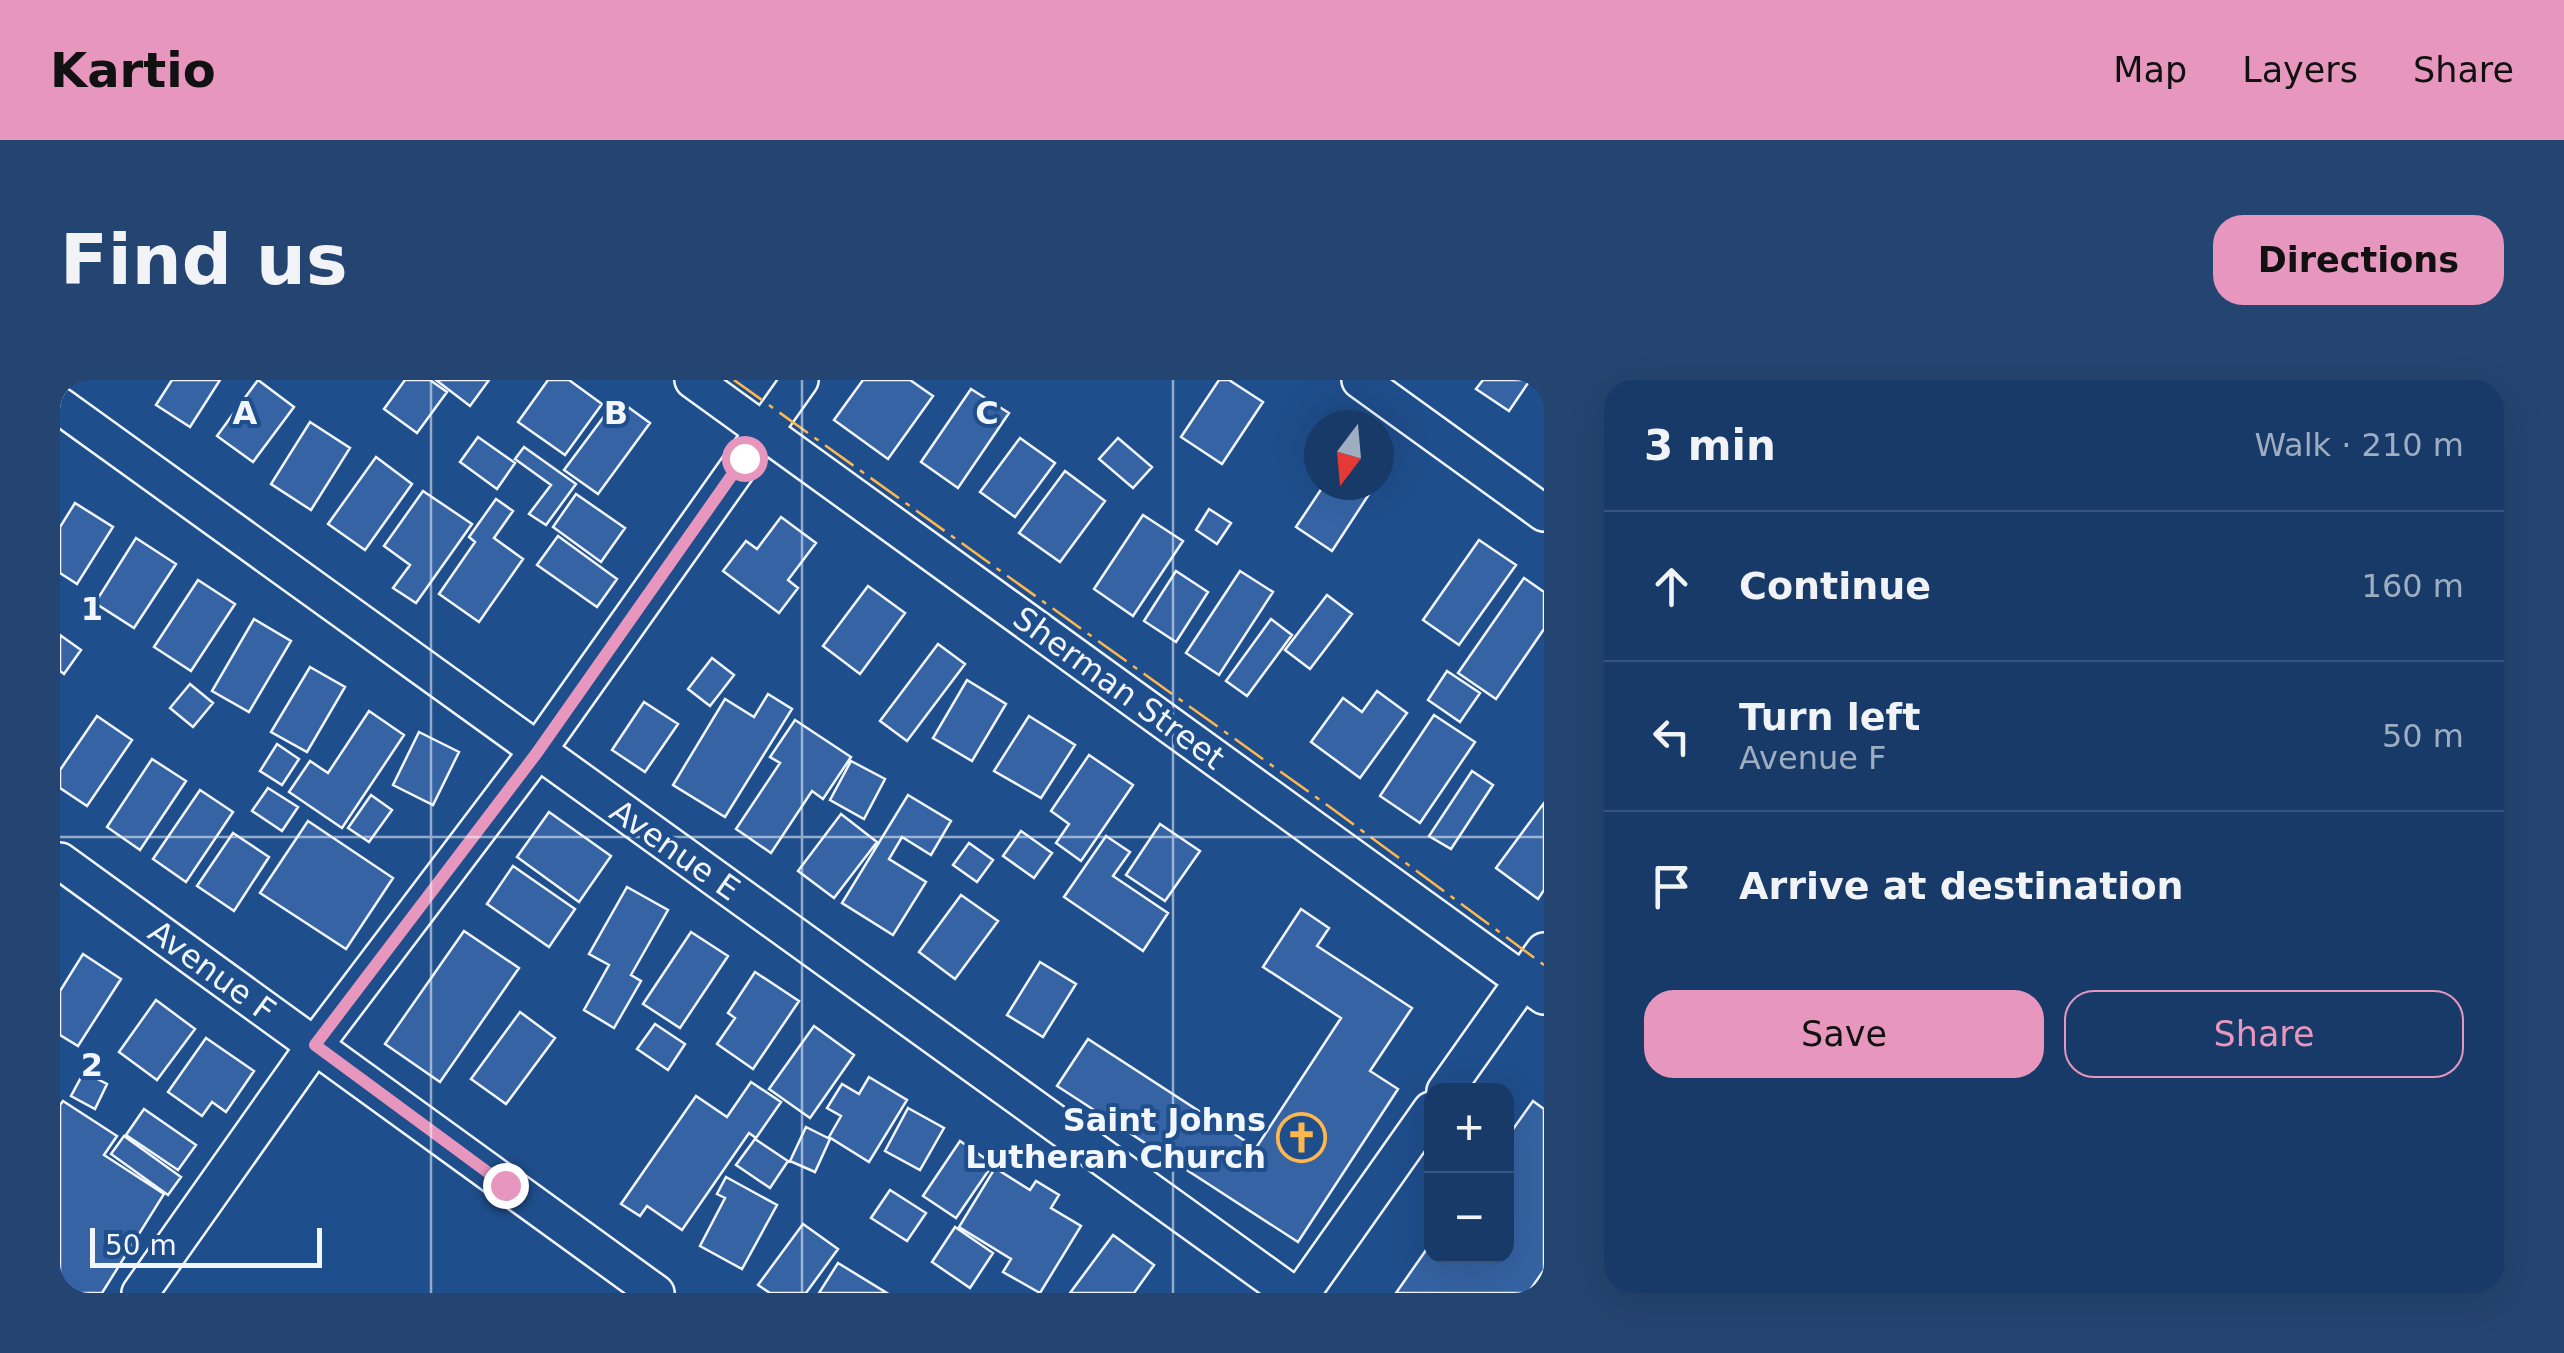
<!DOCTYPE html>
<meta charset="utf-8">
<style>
:root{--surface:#173a69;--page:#244571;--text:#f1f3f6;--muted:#9eadc0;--line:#36547d;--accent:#e797bd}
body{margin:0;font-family:"DejaVu Sans",sans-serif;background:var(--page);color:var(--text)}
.controls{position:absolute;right:30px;bottom:30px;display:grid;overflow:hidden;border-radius:20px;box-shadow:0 10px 40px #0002}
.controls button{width:90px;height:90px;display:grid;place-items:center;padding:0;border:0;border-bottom:2px solid var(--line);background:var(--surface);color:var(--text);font:50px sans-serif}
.compass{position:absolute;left:1244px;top:30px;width:90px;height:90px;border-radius:50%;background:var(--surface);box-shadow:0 10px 40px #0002;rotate:196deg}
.scale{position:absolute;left:30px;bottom:25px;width:232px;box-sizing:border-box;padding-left:10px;border:5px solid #f2f6ff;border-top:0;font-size:28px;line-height:35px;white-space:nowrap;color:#f2f6ff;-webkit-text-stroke:8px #1f4e8c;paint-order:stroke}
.stop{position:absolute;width:30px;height:30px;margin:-22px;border:8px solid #e797bd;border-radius:50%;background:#fff}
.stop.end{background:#e797bd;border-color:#fff;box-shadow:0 2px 10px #0008}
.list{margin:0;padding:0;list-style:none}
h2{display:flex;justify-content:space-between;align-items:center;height:130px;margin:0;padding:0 40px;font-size:42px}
h2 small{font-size:32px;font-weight:400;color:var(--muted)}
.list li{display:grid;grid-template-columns:65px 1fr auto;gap:30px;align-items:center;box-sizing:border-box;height:150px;padding:0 40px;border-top:2px solid var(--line)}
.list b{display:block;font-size:38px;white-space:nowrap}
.list p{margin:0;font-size:32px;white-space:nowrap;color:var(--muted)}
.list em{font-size:32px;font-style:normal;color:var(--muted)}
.actions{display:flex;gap:20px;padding:30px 40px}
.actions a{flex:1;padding:22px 0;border:2px solid var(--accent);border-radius:30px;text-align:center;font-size:35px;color:var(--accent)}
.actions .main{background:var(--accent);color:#111}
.icon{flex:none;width:55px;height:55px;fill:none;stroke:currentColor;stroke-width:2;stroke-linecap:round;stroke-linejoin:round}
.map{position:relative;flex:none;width:1484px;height:913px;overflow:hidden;border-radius:30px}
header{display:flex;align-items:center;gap:60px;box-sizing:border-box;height:140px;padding:0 50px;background:var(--accent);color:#111}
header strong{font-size:48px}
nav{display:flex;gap:55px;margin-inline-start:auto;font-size:35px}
.intro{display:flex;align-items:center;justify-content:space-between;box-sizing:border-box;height:240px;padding:0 60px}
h1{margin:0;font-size:70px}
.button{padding:25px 45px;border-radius:30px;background:var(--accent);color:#111;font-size:35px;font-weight:700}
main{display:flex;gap:60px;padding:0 60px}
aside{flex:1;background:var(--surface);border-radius:30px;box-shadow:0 10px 40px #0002}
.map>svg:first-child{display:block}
.building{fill:#3563a3;stroke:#f2f6ff;stroke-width:2.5}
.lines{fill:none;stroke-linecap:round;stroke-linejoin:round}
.minor-casing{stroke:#f2f6ff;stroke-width:40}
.minor{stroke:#1f4e8c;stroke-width:35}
.power{stroke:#ffb74d;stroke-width:2.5;stroke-dasharray:35 8 5 8;stroke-linecap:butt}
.route{stroke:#e797bd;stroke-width:12}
.grid{fill:none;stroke:#f2f6ff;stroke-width:2.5;stroke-opacity:0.55}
.labels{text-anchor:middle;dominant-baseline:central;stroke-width:8;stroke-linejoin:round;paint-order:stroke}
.street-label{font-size:32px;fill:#f2f6ff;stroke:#1f4e8c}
.poi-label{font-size:32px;font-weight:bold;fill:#f2f6ff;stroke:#1f4e8c;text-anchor:end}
.grid-label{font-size:32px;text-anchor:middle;font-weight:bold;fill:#f2f6ff;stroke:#1f4e8c;stroke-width:8;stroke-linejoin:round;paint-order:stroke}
</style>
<header>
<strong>Kartio</strong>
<nav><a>Map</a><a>Layers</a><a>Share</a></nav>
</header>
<div class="intro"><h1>Find us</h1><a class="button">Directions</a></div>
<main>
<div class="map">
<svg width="1484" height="913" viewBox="0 0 1484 913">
<rect width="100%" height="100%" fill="#1f4e8c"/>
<path class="building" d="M 112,0 L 160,0 L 130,47 L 96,25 Z
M 198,0 L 234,27 L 193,82 L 157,56 Z
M 345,0 L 370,0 L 387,12 L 357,53 L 324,29 Z
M 376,0 L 429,0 L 410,26 Z
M 488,0 L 509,0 L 542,24 L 505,75 L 458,42 Z
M 803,0 L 850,0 L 873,16 L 828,79 L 774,40 Z
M 1159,0 L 1169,0 L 1203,22 L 1162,84 L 1121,57 Z
M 1423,0 L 1470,0 L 1449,31 L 1416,9 Z
M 911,9 L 949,33 L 898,108 L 861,82 Z
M 557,19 L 590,43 L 538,114 L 504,90 Z
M 250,42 L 290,68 L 251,130 L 211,104 Z
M 418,57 L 455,83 L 437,109 L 400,82 Z
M 960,58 L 995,83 L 955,137 L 920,112 Z
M 1058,58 L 1092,87 L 1073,108 L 1039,79 Z
M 464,67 L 516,104 L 486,145 L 469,134 L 491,105 L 455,79 Z
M 316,77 L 352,104 L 305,170 L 268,144 Z
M 1005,91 L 1045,121 L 1000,182 L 959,153 Z
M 1264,105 L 1315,105 L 1272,171 L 1236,147 Z
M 363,111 L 412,144 L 356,223 L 333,208 L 350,185 L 324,166 Z
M 516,114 L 565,148 L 541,182 L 493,147 Z
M 436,119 L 453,131 L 434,158 L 463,179 L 419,242 L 379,214 L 415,162 L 409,157 Z
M 15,123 L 53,147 L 17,204 L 0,193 L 0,147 Z
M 1149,129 L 1171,143 L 1157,164 L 1136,150 Z
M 1083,135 L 1123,161 L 1073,236 L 1034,209 Z
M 721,137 L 756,163 L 728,200 L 738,208 L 719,233 L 663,191 L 686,161 L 697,169 Z
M 498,156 L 557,199 L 537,227 L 477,185 Z
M 76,158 L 116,184 L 74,248 L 35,223 Z
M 1419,160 L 1456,185 L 1399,265 L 1363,240 Z
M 1116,191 L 1148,212 L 1116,262 L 1084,241 Z
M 1180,191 L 1213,212 L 1159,295 L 1126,273 Z
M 1464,198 L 1484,212 L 1484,249 L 1436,319 L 1398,293 Z
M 138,200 L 175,224 L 131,291 L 94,267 Z
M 808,206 L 845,233 L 800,294 L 763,266 Z
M 1267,215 L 1292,234 L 1250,289 L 1225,270 Z
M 194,239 L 231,261 L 189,332 L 152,311 Z
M 1211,239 L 1232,255 L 1187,316 L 1166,301 Z
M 0,255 L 21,270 L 4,294 L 0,291 Z
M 878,264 L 905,284 L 847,361 L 820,341 Z
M 652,278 L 674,295 L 650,326 L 628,309 Z
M 250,287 L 285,307 L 247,372 L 211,352 Z
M 1387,291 L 1420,313 L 1400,342 L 1368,320 Z
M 907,300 L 946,324 L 912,381 L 873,358 Z
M 130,304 L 153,323 L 133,347 L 110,328 Z
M 1317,311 L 1347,333 L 1300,398 L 1251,362 L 1283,318 L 1302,332 Z
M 708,314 L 732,329 L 665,437 L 613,405 L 665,319 L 694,337 Z
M 584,322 L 618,344 L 585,392 L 552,370 Z
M 309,331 L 344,355 L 282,448 L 229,412 L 250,381 L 268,393 Z
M 1374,335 L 1415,362 L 1360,443 L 1320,416 Z
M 37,336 L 72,360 L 27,426 L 0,408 L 0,390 Z
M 969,336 L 1015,365 L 981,418 L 934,391 Z
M 735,340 L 791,377 L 763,419 L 752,411 L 711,473 L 676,449 L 720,383 L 710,377 Z
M 359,352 L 399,372 L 373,425 L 333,405 Z
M 217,364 L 239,379 L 222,405 L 200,391 Z
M 1029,375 L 1073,405 L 1021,481 L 996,463 L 1009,444 L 991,431 Z
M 92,379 L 126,401 L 80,470 L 47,447 Z
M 791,381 L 825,399 L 804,439 L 770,420 Z
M 1412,391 L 1433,405 L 1391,469 L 1369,456 Z
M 208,408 L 238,427 L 222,451 L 192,431 Z
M 140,410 L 173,432 L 126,502 L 93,479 Z
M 311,415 L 332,430 L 309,462 L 288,448 Z
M 848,415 L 891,441 L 871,475 L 842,457 L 829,479 L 866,502 L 833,555 L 782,523 Z
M 1484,423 L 1484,510 L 1478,519 L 1436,488 Z
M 489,432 L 551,476 L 519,522 L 457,477 Z
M 781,434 L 817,462 L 774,518 L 738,491 Z
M 248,441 L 333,498 L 286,569 L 200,513 Z
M 1100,444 L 1140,471 L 1105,521 L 1066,495 Z
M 961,451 L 992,473 L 974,498 L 943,476 Z
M 173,453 L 209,477 L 174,531 L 137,506 Z
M 1046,456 L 1070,472 L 1053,496 L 1108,533 L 1083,571 L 1004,517 Z
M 909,463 L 933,480 L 917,502 L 893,485 Z
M 453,486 L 515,529 L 489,567 L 427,524 Z
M 567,507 L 608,530 L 571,595 L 581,601 L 554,648 L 524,630 L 549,585 L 529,574 Z
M 901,515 L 938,541 L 895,599 L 859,572 Z
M 1241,529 L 1269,548 L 1257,566 L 1352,628 L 1310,691 L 1338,709 L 1238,862 L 997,706 L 1028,659 L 1196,768 L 1281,638 L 1203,587 Z
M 404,551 L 459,588 L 380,702 L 325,664 Z
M 631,552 L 668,576 L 620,648 L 583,624 Z
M 23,574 L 61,599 L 18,666 L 0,655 L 0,611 Z
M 980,582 L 1016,604 L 983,657 L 947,635 Z
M 695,592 L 739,621 L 693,689 L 657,664 L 675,638 L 668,633 Z
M 96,620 L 135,649 L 97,700 L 59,672 Z
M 460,632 L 495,658 L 446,724 L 411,699 Z
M 595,644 L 625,664 L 608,690 L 577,669 Z
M 754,646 L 794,675 L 750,738 L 709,709 Z
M 146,658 L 194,691 L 166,732 L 152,722 L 142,736 L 108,712 Z
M 24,692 L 47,704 L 35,729 L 11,716 Z
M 809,697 L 847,720 L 809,782 L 769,757 L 781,736 L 767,728 L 782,704 L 799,714 Z
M 691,702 L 721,722 L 696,758 L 689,753 L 622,850 L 587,826 L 580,836 L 561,824 L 636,716 L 667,737 Z
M 3,721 L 57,756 L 44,775 L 104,814 L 42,913 L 15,913 L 0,903 L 0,725 Z
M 1473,721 L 1484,729 L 1484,890 L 1468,913 L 1336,913 L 1371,863 L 1371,876 L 1446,876 L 1446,759 Z
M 848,728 L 884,748 L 860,790 L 825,771 Z
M 84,729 L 136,765 L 118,790 L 66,755 Z
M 746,747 L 770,759 L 755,792 L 730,781 Z
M 64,756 L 121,797 L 108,815 L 51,774 Z
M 695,759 L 728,781 L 710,808 L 676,785 Z
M 900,761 L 933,784 L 896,838 L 863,816 Z
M 935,788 L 970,810 L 976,801 L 999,815 L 991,828 L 1021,846 L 980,913 L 943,892 L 951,879 L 899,847 Z
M 666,797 L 717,825 L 682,889 L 640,866 L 665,818 L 657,814 Z
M 830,810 L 866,833 L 847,861 L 811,838 Z
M 743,844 L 778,869 L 746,913 L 710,913 L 698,905 Z
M 895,847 L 933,873 L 910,908 L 872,882 Z
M 1053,855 L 1094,885 L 1074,913 L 1010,913 Z
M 778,883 L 827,913 L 759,913 Z"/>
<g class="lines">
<defs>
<path id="minor" d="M 633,0 L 1484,616
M 1300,0 L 1484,133
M 0,26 C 409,324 821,617 1231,913
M 0,481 L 596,913
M 1385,711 L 1484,571
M 80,913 L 255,665 L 476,373 L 740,0
M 1242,913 L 1371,730"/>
</defs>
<use href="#minor" class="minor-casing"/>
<use href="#minor" class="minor"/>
<path class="power" d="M 674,0 L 1274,430 L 1484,585"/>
</g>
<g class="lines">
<path class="route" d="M 445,805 L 255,665 L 476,374 L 684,78"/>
</g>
<path class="grid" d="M 371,0 L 371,913M 742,0 L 742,913M 1113,0 L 1113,913M 0,457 L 1484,457"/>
<defs>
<symbol id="church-ring" viewBox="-11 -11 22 22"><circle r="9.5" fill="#1f4e8c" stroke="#ffb74d" stroke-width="1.5"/><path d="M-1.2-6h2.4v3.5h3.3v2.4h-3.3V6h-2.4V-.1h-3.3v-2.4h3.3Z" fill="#ffb74d"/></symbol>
</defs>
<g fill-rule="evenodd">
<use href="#church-ring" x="1214" y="730" width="55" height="55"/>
</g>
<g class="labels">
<g class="street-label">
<text transform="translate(1059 308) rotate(36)">Sherman Street</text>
<text transform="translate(615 470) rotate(35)">Avenue E</text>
<text transform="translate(152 591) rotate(36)">Avenue F</text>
</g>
<g class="poi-label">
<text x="1206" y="740">Saint Johns<tspan x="1206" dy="37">Lutheran Church</tspan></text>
</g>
</g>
<g class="grid-label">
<text x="185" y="44">A</text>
<text x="556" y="44">B</text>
<text x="927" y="44">C</text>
<text x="32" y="240">1</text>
<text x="32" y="696">2</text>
</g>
</svg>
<div class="controls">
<button>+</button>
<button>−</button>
</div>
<svg class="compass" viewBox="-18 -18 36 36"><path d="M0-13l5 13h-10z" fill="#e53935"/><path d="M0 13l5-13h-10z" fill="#9eadc0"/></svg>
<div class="scale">50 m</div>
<div class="stop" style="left:684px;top:78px"></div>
<div class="stop end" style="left:445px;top:805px"></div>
</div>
<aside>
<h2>3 min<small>Walk · 210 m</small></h2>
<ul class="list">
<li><svg class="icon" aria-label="ahead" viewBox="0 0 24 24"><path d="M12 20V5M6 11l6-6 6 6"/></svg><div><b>Continue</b></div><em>160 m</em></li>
<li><svg class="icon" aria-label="left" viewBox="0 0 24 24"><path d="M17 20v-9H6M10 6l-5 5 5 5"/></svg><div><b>Turn left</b><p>Avenue F</p></div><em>50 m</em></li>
<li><svg class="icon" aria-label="arrive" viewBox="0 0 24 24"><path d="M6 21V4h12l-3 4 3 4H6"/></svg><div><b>Arrive at destination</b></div></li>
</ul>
<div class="actions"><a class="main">Save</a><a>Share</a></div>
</aside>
</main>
